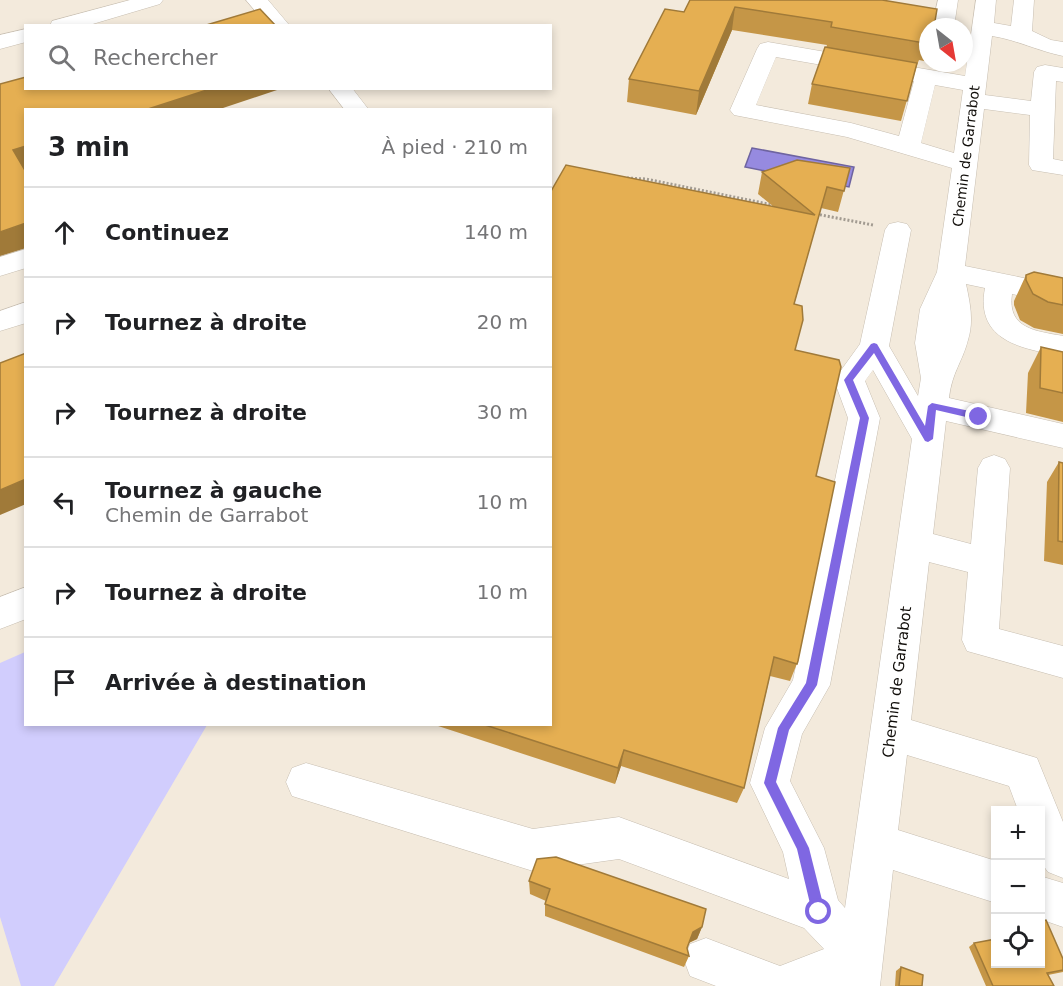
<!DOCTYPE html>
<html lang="fr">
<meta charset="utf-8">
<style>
:root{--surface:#fff;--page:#f6f6f6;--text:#202124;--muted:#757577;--line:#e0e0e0}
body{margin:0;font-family:"DejaVu Sans",sans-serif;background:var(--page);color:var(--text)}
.controls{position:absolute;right:18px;bottom:18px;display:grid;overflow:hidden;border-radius:0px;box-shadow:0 3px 9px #0003}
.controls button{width:54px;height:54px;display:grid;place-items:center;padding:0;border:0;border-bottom:2px solid var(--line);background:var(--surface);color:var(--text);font:30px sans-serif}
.compass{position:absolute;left:919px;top:18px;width:54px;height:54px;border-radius:50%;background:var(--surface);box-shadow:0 3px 9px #0003;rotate:149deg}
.stop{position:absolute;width:18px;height:18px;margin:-14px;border:4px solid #7f67e2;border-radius:50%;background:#fff}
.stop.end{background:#7f67e2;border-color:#fff;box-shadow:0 2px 6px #0008}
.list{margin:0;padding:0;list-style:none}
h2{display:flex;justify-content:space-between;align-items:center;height:78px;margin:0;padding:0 24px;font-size:26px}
h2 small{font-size:20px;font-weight:400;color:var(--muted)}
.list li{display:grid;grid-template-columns:39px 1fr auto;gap:18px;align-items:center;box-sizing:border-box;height:90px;padding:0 24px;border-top:2px solid var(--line)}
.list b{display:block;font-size:22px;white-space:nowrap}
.list p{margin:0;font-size:20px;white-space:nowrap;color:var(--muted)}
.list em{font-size:20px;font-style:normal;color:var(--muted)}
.icon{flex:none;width:33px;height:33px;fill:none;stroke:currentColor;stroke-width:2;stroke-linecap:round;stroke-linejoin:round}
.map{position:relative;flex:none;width:1063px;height:986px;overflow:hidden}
.search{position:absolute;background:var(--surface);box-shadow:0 3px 9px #0003;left:24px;top:24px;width:528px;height:66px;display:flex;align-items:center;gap:15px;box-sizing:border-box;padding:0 21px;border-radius:0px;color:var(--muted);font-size:22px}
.panel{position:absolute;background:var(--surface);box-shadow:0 3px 9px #0003;left:24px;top:108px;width:528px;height:618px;border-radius:0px}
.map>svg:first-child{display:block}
.green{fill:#d1cdfd}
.water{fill:#968ae0;stroke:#6e64a0;stroke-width:1.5}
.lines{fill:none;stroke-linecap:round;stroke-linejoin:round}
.minor-casing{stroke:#c7beb1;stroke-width:1}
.path{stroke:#a29b91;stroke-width:3;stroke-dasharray:2 2;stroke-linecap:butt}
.minor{fill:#fff;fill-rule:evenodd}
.wall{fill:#c59647}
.shaded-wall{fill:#a07a39}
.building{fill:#e5af52;stroke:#a07a39;stroke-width:1.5}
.route{fill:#7f67e2}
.labels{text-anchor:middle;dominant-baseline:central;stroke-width:4.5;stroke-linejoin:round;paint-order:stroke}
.far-street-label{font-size:14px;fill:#100d09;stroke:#fff}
.street-label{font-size:15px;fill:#100d09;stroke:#fff}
</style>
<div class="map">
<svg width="1063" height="986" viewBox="0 0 1063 986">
<rect width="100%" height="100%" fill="#f3eadc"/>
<path class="green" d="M 25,652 L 26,724 L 207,725 L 54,986 L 21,986 L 0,917 L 0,663 Z"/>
<path class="water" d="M 752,148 L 854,167 L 849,187 L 745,167 Z"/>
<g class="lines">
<defs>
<path id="minor" d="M 130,0 L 163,0 L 160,4 L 86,26 L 50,26 L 52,21 Z
M 246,0 L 268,0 L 290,26 L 268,26 Z
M 938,0 L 958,0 L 954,27 L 932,27 Z
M 976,0 L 996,0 L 994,23 L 1011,26 L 1014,0 L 1034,0 L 1032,31 L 1051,40 L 1063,42 L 1063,56 C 1038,51 1017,40 992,36 L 985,95 L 1031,101 L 1034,72 L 1037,67 L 1045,65 L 1063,68 L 1063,82 L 1056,81 L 1053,159 L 1063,161 L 1063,175 L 1032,170 L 1029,165 L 1030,115 L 984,109 L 965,266 L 1063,286 L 1063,304 L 1012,294 C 1007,329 1036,331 1063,336 L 1063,356 C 1022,349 975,341 985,288 L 966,284 C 970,303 974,321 968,340 C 962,363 952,372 949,398 L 1063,424 L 1063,448 L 946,421 L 933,534 L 971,544 L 978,468 L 983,459 L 994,455 L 1005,459 L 1010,468 L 999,629 L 1063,646 L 1063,678 L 967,651 L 962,640 L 968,572 L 929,562 L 911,720 L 1037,758 L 1063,822 L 1063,878 L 1048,872 L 1040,861 L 1040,810 L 1018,810 L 1009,786 L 907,755 L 898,830 L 996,861 L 996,903 L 893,870 L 880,986 L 716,986 L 690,976 L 684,960 L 690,944 L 706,938 L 780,966 L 824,949 L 804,928 L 619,859 L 533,871 L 292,796 L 286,782 L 292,768 L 306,763 L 533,829 L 619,817 L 789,879 L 783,852 L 750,783 L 765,728 L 793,680 L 848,418 L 834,380 L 860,344 L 885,230 L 889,224 L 898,222 L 907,224 L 911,230 L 889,346 L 918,396 L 921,378 L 915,343 L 920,309 L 937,272 L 952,168 L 847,137 L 734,115 L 730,110 L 757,49 L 760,44 L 768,42 L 965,76 ZM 776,57 L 914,81 L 899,136 L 851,123 L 756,105 ZM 935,85 L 963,90 L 954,153 L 921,143 ZM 873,370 L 912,439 L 845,908 L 838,900 L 824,848 L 790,781 L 802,734 L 830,685 L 880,418 L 865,381 Z
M 26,29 L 26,42 L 0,49 L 0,35 Z
M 328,88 L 352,88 L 369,110 L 345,110 Z
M 26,249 L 26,268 L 0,276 L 0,257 Z
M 26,302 L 26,323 L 0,331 L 0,311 Z
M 26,587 L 26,619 L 0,629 L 0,597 Z
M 1040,876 L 1063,883 L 1063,927 L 1040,919 Z"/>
</defs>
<use href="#minor" class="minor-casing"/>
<path class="path" d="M 627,178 L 646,179 L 773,205
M 816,214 L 873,225"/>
<use href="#minor" class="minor"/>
</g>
<path class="wall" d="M 690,0 L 928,27 L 928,49 L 924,61 L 919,60 L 917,65 L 901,121 L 808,104 L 812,84 L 827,45 L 732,30 L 696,115 L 627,102 L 629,79 L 684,12 Z
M 850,168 L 838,212 L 821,208 L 794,305 L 795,350 L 816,476 L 798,661 L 790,681 L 770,676 L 744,788 L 737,803 L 621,766 L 615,784 L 432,724 L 550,724 L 774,207 L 758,194 L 762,172 Z
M 1026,275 L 1063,278 L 1063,334 L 1034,328 L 1020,320 L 1014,305 L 1014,301 Z
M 1041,347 L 1063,352 L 1063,422 L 1026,413 L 1028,373 Z
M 1059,462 L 1063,463 L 1063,565 L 1044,561 L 1047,482 Z
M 529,881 L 702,927 L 697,939 L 689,943 L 687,948 L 689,956 L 684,967 L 545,916 L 545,904 L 546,901 L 530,894 Z
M 974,943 L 1063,959 L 1063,972 L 1048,975 L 1054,986 L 986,986 L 969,947 Z
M 901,967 L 922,986 L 895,986 L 896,971 Z"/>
<path class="shaded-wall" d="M 735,7 L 732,30 L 696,115 L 699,91 Z
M 213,88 L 283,88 L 217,110 L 145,110 Z
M 26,146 L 26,170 L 23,171 L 13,150 Z
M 26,223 L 26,248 L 0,256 L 0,232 Z
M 26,479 L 26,504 L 0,515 L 0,490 Z
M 624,750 L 621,766 L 615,784 L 618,768 Z
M 702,927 L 697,939 L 688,943 L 693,932 Z"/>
<path class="building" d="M 690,0 L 882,0 L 937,9 L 934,27 L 928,27 L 928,38 L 925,37 L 924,43 L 831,27 L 832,22 L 735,7 L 699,91 L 629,79 L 665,9 L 684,12 Z
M 260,9 L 276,26 L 203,26 Z
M 825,47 L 917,63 L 907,101 L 812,84 Z
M 26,77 L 26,88 L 213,88 L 145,110 L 26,110 L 26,146 L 13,150 L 26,172 L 26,223 L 0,232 L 0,84 Z
M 797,160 L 850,168 L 844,191 L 827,187 L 794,304 L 802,306 L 803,320 L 795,350 L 839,360 L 841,367 L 816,476 L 835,482 L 798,661 L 797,664 L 774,657 L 744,788 L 624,750 L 618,768 L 482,724 L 550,724 L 550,193 L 566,165 L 815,215 L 762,172 Z
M 1034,272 L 1063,278 L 1063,305 L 1048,302 L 1033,294 L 1026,280 L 1026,275 Z
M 1041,347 L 1063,352 L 1063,393 L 1040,388 Z
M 26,353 L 26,479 L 0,490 L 0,363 Z
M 1059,462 L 1063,463 L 1063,542 L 1058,541 Z
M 556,857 L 706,909 L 702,927 L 693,932 L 687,948 L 689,956 L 545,904 L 550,889 L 529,881 L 537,859 Z
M 1046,920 L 1063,959 L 1063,970 L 1047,973 L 1054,986 L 993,986 L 974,943 L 996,939 L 996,963 L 1041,963 L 1041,921 Z
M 901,967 L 923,975 L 922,986 L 899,986 Z"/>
<path class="route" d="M 874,343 L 877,344 L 925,426 L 928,406 L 932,403 L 979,413 L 984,417 L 979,420 L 936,410 L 933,439 L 928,442 L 925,441 L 874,353 L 853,380 L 869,418 L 817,685 L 789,730 L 776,782 L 809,848 L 825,912 L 823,917 L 819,919 L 814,917 L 812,912 L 797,849 L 764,783 L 778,728 L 806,683 L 860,418 L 844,380 L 871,344 Z"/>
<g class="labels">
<g class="far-street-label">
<text transform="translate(966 156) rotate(-83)">Chemin de Garrabot</text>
</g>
<g class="street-label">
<text transform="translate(897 682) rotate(-83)">Chemin de Garrabot</text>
</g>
</g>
</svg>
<div class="controls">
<button>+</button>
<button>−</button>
<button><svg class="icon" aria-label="locate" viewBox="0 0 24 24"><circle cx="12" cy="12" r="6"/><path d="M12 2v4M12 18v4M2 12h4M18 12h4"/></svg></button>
</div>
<svg class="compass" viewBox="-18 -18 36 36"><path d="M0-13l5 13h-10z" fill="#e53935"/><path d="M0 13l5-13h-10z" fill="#757577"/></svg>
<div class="stop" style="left:819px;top:912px"></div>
<div class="stop end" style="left:979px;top:417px"></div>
<div class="search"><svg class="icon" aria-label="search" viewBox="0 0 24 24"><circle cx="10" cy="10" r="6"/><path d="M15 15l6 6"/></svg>Rechercher</div>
<section class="panel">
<h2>3 min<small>À pied · 210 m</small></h2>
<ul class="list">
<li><svg class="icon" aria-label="ahead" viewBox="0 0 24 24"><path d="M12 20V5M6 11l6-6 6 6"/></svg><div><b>Continuez</b></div><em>140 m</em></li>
<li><svg class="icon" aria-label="right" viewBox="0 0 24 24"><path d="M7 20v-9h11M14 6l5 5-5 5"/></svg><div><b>Tournez à droite</b></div><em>20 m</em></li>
<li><svg class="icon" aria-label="right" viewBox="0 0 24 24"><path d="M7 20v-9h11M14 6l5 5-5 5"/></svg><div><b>Tournez à droite</b></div><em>30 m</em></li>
<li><svg class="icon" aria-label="left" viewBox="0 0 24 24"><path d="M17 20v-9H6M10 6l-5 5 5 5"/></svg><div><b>Tournez à gauche</b><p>Chemin de Garrabot</p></div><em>10 m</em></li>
<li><svg class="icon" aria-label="right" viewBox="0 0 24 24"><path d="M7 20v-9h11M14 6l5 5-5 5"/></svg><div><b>Tournez à droite</b></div><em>10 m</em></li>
<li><svg class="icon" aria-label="arrive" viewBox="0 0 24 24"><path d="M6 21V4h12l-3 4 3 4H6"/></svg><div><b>Arrivée à destination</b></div></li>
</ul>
</section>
</div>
